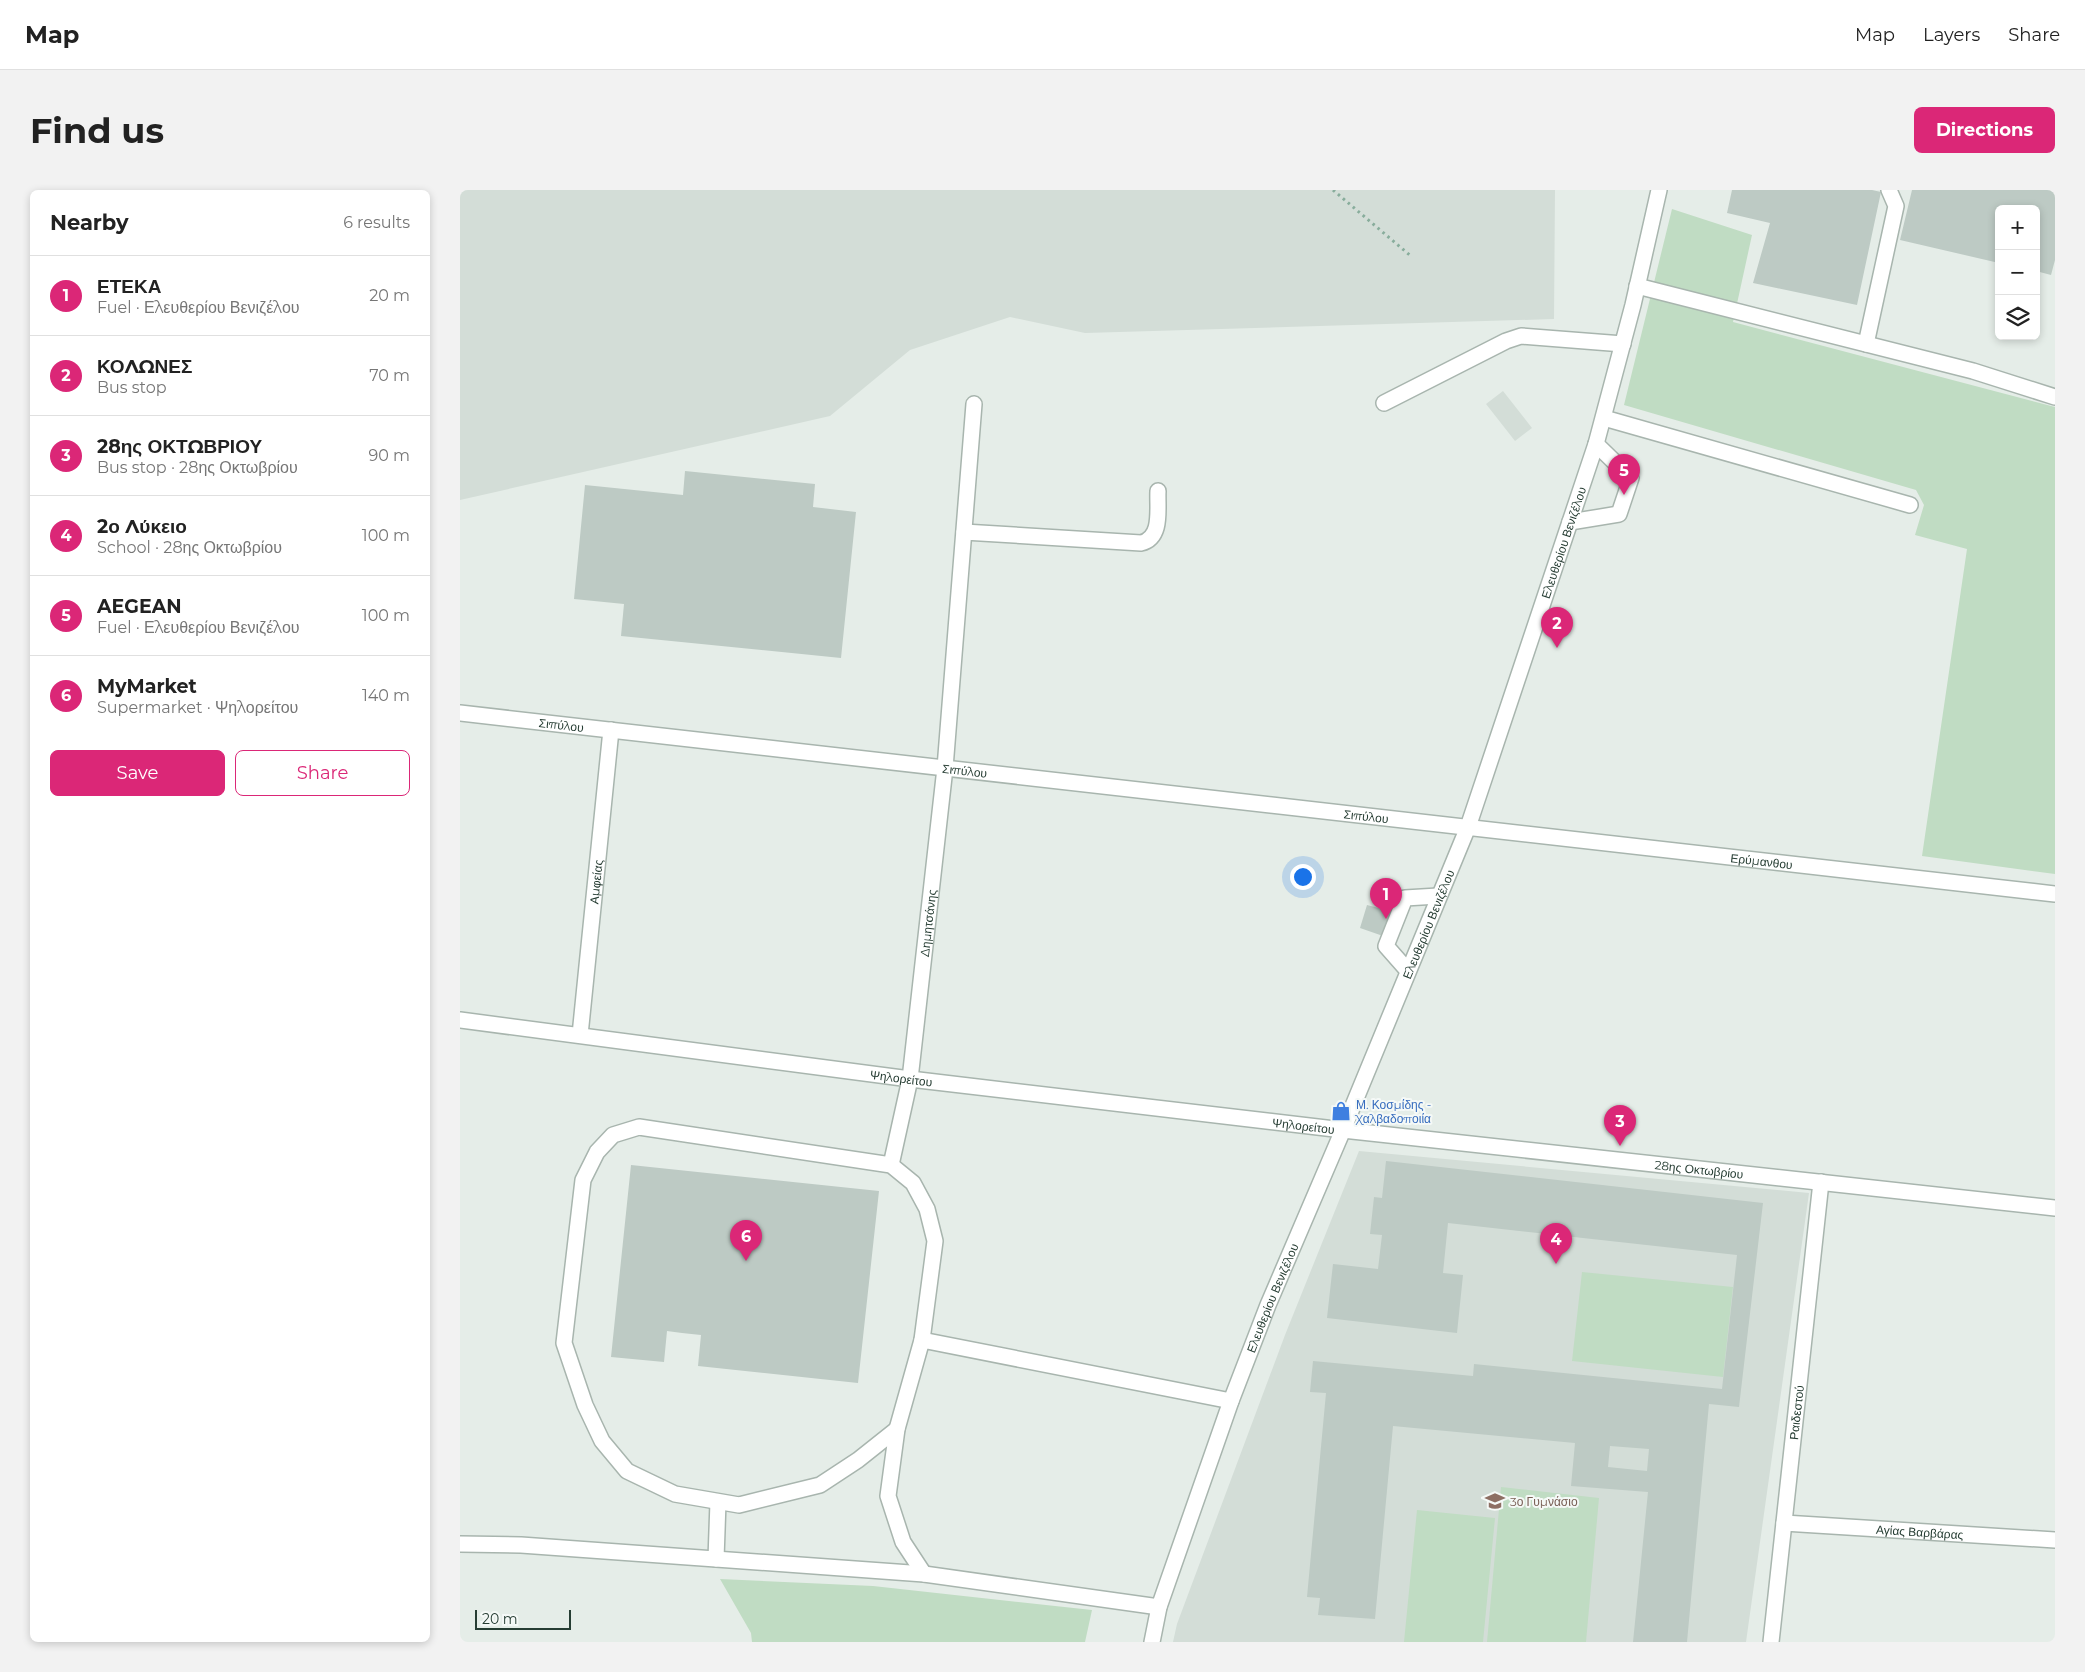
<!DOCTYPE html>
<meta charset="utf-8">
<style>
:root{--surface:#fff;--page:#f2f2f2;--text:#222;--muted:#767676;--line:#e0e0e0;--accent:#db2777}
body{margin:0;font-family:Montserrat,sans-serif;background:var(--page);color:var(--text)}
.controls{position:absolute;right:15px;top:15px;display:grid;overflow:hidden;border-radius:8px;box-shadow:0 2px 8px #0003}
.controls button{width:45px;height:45px;display:grid;place-items:center;padding:0;border:0;border-bottom:1px solid var(--line);background:var(--surface);color:var(--text);font:25px sans-serif}
.scale{position:absolute;left:15px;bottom:12px;width:96px;box-sizing:border-box;padding-left:5px;border:2px solid #263d33;border-top:0;font-size:14px;line-height:18px;white-space:nowrap;color:#263d33;-webkit-text-stroke:4px #f5f9f7;paint-order:stroke}
.you{position:absolute;left:842px;top:686px;width:18px;height:18px;margin:-12px;border:4px solid #fff;border-radius:50%;background:#1a73e8;box-shadow:0 0 0 8px #1a73e833}
.badge{display:grid;place-items:center;width:32px;height:32px;border-radius:50%;background:var(--accent);color:#fff;font-size:16px;font-weight:700}
.pin{position:absolute;translate:-50% -41px;filter:drop-shadow(0 1px 2px #0008)}
.pin::after{content:'';position:absolute;top:26px;width:18px;height:15px;background:inherit;clip-path:polygon(0 0,100% 0,50% 100%)}
.list{margin:0;padding:0;list-style:none}
h2{display:flex;justify-content:space-between;align-items:center;height:65px;margin:0;padding:0 20px;font-size:21px}
h2 small{font-size:16px;font-weight:400;color:var(--muted)}
.list li{display:grid;grid-template-columns:32px 1fr auto;gap:15px;align-items:center;box-sizing:border-box;height:80px;padding:0 20px;border-top:1px solid var(--line)}
.list b{display:block;font-size:19px;white-space:nowrap}
.list p{margin:0;font-size:16px;white-space:nowrap;color:var(--muted)}
.list em{font-size:16px;font-style:normal;color:var(--muted)}
.actions{display:flex;gap:10px;padding:15px 20px}
.actions a{flex:1;padding:11px 0;border:1px solid var(--accent);border-radius:8px;text-align:center;font-size:18px;color:var(--accent)}
.actions .main{background:var(--accent);color:#fff}
.icon{flex:none;width:28px;height:28px;fill:none;stroke:currentColor;stroke-width:2;stroke-linecap:round;stroke-linejoin:round}
.map{position:relative;flex:none;width:1595px;height:1452px;overflow:hidden;border-radius:8px}
header{display:flex;align-items:center;gap:30px;box-sizing:border-box;height:70px;padding:0 25px;background:var(--surface);border-bottom:1px solid var(--line)}
header strong{font-size:24px}
nav{display:flex;gap:28px;margin-inline-start:auto;font-size:18px}
.intro{display:flex;align-items:center;justify-content:space-between;box-sizing:border-box;height:120px;padding:0 30px}
h1{margin:0;font-size:35px}
.button{padding:12px 22px;border-radius:8px;background:var(--accent);color:#fff;font-size:18px;font-weight:700}
main{display:flex;gap:30px;padding:0 30px}
aside{flex:1;background:var(--surface);border-radius:8px;box-shadow:0 2px 8px #0003}
.map>svg:first-child{display:block}
.built{fill:#d3ddd7}
.green{fill:#c0dcc3}
.building{fill:#bdcac4;fill-rule:evenodd}
.lines{fill:none;stroke-linecap:round;stroke-linejoin:round}
.minor-casing{stroke:#a8b5ae;stroke-width:18}
.path{stroke:#88ad9c;stroke-width:3;stroke-dasharray:2.5 4;stroke-linecap:butt}
.minor{stroke:#fff;stroke-width:15}
.labels{text-anchor:middle;dominant-baseline:central;stroke-width:4;stroke-linejoin:round;paint-order:stroke}
.street-label{font-size:12px;fill:#263d33;stroke:#f5f9f7}
.shop-label{font-size:12px;fill:#366cbe;stroke:#f5f9f7;text-anchor:start}
.education-label{font-size:12px;fill:#785e54;stroke:#f5f9f7;text-anchor:start}
</style>
<header>
<strong>Map</strong>
<nav><a>Map</a><a>Layers</a><a>Share</a></nav>
</header>
<div class="intro"><h1>Find us</h1><a class="button">Directions</a></div>
<main>
<aside>
<h2>Nearby<small>6 results</small></h2>
<ul class="list">
<li><span class="badge">1</span><div><b>ΕΤΕΚΑ</b><p>Fuel · Ελευθερίου Βενιζέλου</p></div><em>20 m</em></li>
<li><span class="badge">2</span><div><b>ΚΟΛΩΝΕΣ</b><p>Bus stop</p></div><em>70 m</em></li>
<li><span class="badge">3</span><div><b>28ης ΟΚΤΩΒΡΙΟΥ</b><p>Bus stop · 28ης Οκτωβρίου</p></div><em>90 m</em></li>
<li><span class="badge">4</span><div><b>2ο Λύκειο</b><p>School · 28ης Οκτωβρίου</p></div><em>100 m</em></li>
<li><span class="badge">5</span><div><b>AEGEAN</b><p>Fuel · Ελευθερίου Βενιζέλου</p></div><em>100 m</em></li>
<li><span class="badge">6</span><div><b>MyMarket</b><p>Supermarket · Ψηλορείτου</p></div><em>140 m</em></li>
</ul>
<div class="actions"><a class="main">Save</a><a>Share</a></div>
</aside>
<div class="map">
<svg width="1595" height="1452" viewBox="0 0 1595 1452">
<rect width="100%" height="100%" fill="#e5ede8"/>
<path class="built" d="M 0,0 L 1095,0 L 1094,129 L 625,143 L 550,127 L 450,160 L 370,226 L 0,310 Z
M 1043,201 L 1072,238 L 1055,251 L 1026,214 Z
M 899,961 L 1349,1003 L 1286,1452 L 713,1452 L 717,1434 L 825,1145 Z"/>
<path class="green" d="M 1212,19 L 1292,45 L 1273,132 L 1595,217 L 1595,684 L 1462,666 L 1507,359 L 1455,345 L 1464,315 L 1456,300 L 1164,215 Z
M 1122,1082 L 1273,1097 L 1263,1187 L 1112,1171 Z
M 1041,1297 L 1139,1308 L 1126,1452 L 1027,1452 Z
M 957,1320 L 1035,1328 L 1023,1452 L 944,1452 Z
M 260,1389 L 413,1396 L 632,1420 L 625,1452 L 292,1452 L 291,1443 Z"/>
<path class="building" d="M 1272,0 L 1412,0 L 1421,2 L 1397,115 L 1293,93 L 1310,33 L 1267,23 Z
M 1452,0 L 1595,0 L 1595,70 L 1591,85 L 1576,81 L 1576,19 L 1539,19 L 1539,73 L 1440,50 Z
M 225,281 L 355,294 L 353,317 L 396,322 L 381,468 L 161,446 L 164,414 L 114,409 L 125,295 L 223,305 Z
M 907,715 L 930,721 L 923,746 L 900,738 Z
M 926,971 L 1303,1013 L 1279,1217 L 1249,1214 L 1227,1452 L 1173,1452 L 1188,1302 L 1111,1296 L 1115,1253 L 933,1236 L 915,1429 L 858,1425 L 860,1408 L 847,1407 L 866,1203 L 850,1202 L 853,1171 L 1013,1186 L 1014,1174 L 1262,1199 L 1277,1065 L 988,1033 L 983,1083 L 1003,1085 L 997,1143 L 867,1128 L 873,1074 L 918,1079 L 922,1045 L 910,1044 L 914,1007 L 922,1008 ZM 1150,1256 L 1189,1259 L 1187,1281 L 1148,1277 Z
M 171,975 L 419,1001 L 398,1193 L 238,1176 L 241,1145 L 222,1143 L 207,1141 L 204,1172 L 151,1167 Z"/>
<g class="lines">
<defs>
<g id="minor">
<path d="M 1177,96 L 1513,181 L 1595,207"/>
<path d="M 1406,154 L 1436,16 L 1429,0"/>
<path d="M 924,213 L 1046,151 L 1061,146 L 1163,154"/>
<path d="M 1144,228 L 1450,315"/>
<path d="M 1110,332 L 1159,324 L 1171,288 L 1136,254"/>
<path d="M 504,342 L 681,353 C 703,348 697,318 698,301"/>
<path id="s1" d="M 0,523 L 1595,704"/>
<path d="M 948,781 L 926,756 L 945,708 L 978,706"/>
<path id="s2" d="M 0,830 L 450,889 L 883,940 L 1595,1018"/>
<path id="s3" d="M 120,845 L 151,540"/>
<path id="s4" d="M 431,975 L 450,889 L 485,578 L 514,214"/>
<path d="M 437,1239 L 398,1270 L 360,1295 L 279,1315 L 215,1304 L 167,1281 L 142,1251 L 125,1215 L 104,1153 L 123,990 L 137,962 L 153,945 L 179,937 L 431,975 L 453,993 L 467,1019 L 475,1051 L 462,1150"/>
<path id="s5" d="M 1324,1333 L 1595,1350"/>
<path d="M 0,1354 L 61,1355 L 464,1384 L 699,1417"/>
<path d="M 256,1369 L 258,1312"/>
<path d="M 464,1384 L 443,1352 L 428,1306 L 437,1239 L 462,1150 L 771,1211"/>
<path id="s6" d="M 692,1452 L 699,1417 L 771,1211 L 808,1115 L 883,940 L 1008,637 L 1136,254 L 1173,115 L 1199,0"/>
<path id="s7" d="M 1311,1452 L 1361,992"/>
</g>
</defs>
<use href="#minor" class="minor-casing"/>
<path class="path" d="M 873,0 L 952,67"/>
<use href="#minor" class="minor"/>
</g>
<defs>
<symbol id="shop-bare" viewBox="-9 -9 18 18"><path d="M-5-2.5h2.3a2.7 3.5 0 0 1 5.4 0H5L5.5 6h-11ZM-1.5-2.5h3a1.5 2.3 0 0 0-3 0Z" fill="#3f7fe0" stroke="#f5f9f7" stroke-width="2.5" paint-order="stroke"/></symbol>
<symbol id="school-bare" viewBox="-9 -9 18 18"><path d="M0-5L7-2L0 1L-7-2ZM-4 1L0 2.5L4 1V4Q0 6-4 4Z" fill="#8d6e63" stroke="#f5f9f7" stroke-width="2.5" paint-order="stroke"/></symbol>
</defs>
<g fill-rule="evenodd">
<use href="#shop-bare" x="867" y="907" width="28" height="28"/>
<use href="#school-bare" x="1021" y="1297" width="28" height="28"/>
</g>
<g class="labels">
<g class="street-label">
<text stroke="none"><textPath href="#s6" startOffset="1175">Ελευθερίου Βενιζέλου</textPath></text>
<text stroke="none"><textPath href="#s1" startOffset="102">Σιπύλου</textPath></text>
<text stroke="none"><textPath href="#s1" startOffset="508">Σιπύλου</textPath></text>
<text stroke="none"><textPath href="#s1" startOffset="912">Σιπύλου</textPath></text>
<text stroke="none"><textPath href="#s1" startOffset="1310">Ερύμανθου</textPath></text>
<text stroke="none"><textPath href="#s3" startOffset="154">Αμφείας</textPath></text>
<text stroke="none"><textPath href="#s4" startOffset="245">Δημητσάνης</textPath></text>
<text stroke="none"><textPath href="#s6" startOffset="770">Ελευθερίου Βενιζέλου</textPath></text>
<text stroke="none"><textPath href="#s2" startOffset="445">Ψηλορείτου</textPath></text>
<text stroke="none"><textPath href="#s2" startOffset="850">Ψηλορείτου</textPath></text>
<text stroke="none"><textPath href="#s2" startOffset="1248">28ης Οκτωβρίου</textPath></text>
<text stroke="none"><textPath href="#s6" startOffset="365">Ελευθερίου Βενιζέλου</textPath></text>
<text stroke="none"><textPath href="#s7" startOffset="231">Ραιδεστού</textPath></text>
<text stroke="none"><textPath href="#s5" startOffset="136">Αγίας Βαρβάρας</textPath></text>
</g>
<g class="shop-label">
<text x="896" y="914">Μ. Κοσμίδης -<tspan x="896" dy="14">Χαλβαδοποιία</tspan></text>
</g>
<g class="education-label">
<text x="1050" y="1311">3ο Γυμνάσιο</text>
</g>
</g>
</svg>
<div class="controls">
<button>+</button>
<button>−</button>
<button><svg class="icon" aria-label="layers" viewBox="0 0 24 24"><path d="M12 4l9 5-9 5-9-5zM3 14l9 5 9-5"/></svg></button>
</div>
<div class="scale">20 m</div>
<div class="you"></div>
<div class="pin badge" style="left:926px;top:729px">1</div>
<div class="pin badge" style="left:1097px;top:458px">2</div>
<div class="pin badge" style="left:1160px;top:956px">3</div>
<div class="pin badge" style="left:1096px;top:1074px">4</div>
<div class="pin badge" style="left:1164px;top:305px">5</div>
<div class="pin badge" style="left:286px;top:1071px">6</div>
</div>
</main>
